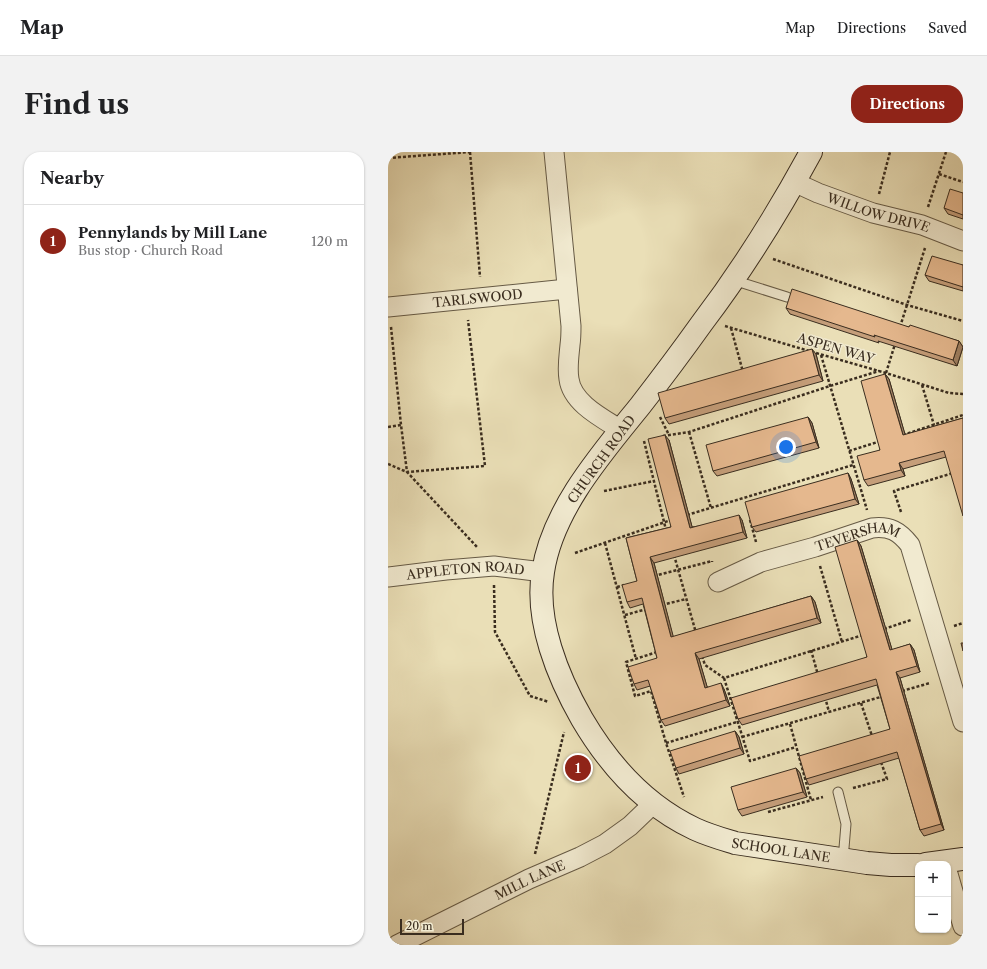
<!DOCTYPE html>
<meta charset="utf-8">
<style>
:root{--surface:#fff;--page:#f2f2f2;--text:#202124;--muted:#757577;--line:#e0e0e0;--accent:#8f2418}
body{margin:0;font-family:"Libre Caslon Text",serif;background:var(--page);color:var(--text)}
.controls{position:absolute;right:12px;bottom:12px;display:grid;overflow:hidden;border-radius:8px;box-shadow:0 1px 3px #0004}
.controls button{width:36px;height:36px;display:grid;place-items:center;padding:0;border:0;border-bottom:1px solid var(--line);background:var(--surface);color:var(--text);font:20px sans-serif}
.scale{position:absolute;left:12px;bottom:10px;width:64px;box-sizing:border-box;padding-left:4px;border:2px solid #3a2d1f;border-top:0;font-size:11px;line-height:14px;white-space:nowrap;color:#3a2d1f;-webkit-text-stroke:3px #f1ead0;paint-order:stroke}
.you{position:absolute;left:398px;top:295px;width:14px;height:14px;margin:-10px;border:3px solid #fff;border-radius:50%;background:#1a73e8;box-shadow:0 0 0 6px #1a73e833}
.badge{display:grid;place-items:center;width:26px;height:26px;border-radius:50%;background:var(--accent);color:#fff;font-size:13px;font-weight:700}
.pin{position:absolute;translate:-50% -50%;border:2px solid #fff;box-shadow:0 1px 4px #0006}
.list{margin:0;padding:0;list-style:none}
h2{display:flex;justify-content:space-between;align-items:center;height:52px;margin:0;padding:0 16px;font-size:17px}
h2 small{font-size:13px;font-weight:400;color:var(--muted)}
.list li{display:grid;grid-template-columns:26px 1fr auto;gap:12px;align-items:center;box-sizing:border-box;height:72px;padding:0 16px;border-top:1px solid var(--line)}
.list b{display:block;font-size:15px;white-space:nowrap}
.list p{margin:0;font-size:13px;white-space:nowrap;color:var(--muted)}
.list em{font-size:13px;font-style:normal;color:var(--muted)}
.map{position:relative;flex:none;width:575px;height:793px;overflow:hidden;border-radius:16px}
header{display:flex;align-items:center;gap:24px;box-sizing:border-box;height:56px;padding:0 20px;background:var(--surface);border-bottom:1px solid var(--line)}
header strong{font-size:19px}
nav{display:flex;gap:22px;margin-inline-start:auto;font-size:14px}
.intro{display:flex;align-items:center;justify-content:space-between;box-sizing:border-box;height:96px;padding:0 24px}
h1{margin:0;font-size:28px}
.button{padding:10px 18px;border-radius:16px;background:var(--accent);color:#fff;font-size:14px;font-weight:700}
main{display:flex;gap:24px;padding:0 24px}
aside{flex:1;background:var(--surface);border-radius:16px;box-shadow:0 1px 3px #0004}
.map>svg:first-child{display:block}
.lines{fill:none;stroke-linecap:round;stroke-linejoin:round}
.lane-casing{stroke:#665a45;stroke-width:11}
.street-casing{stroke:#665a45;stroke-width:21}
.secondary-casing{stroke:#3a2d1f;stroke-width:24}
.path{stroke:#3a2d1f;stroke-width:2.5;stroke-dasharray:3 2;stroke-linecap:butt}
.lane{stroke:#f1ead0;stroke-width:9}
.street{stroke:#f1ead0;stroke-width:19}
.secondary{stroke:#f1ead0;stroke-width:22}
.wall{fill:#c59e7a;stroke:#3a2d1f}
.shaded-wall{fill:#a08163;stroke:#3a2d1f}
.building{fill:#e5b88e;stroke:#3a2d1f}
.labels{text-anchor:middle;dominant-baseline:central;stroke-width:3;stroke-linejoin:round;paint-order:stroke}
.street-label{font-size:13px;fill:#3a2d1f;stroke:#f1ead0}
</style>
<header>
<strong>Map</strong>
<nav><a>Map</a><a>Directions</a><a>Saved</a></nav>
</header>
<div class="intro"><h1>Find us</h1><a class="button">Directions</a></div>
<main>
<aside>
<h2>Nearby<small></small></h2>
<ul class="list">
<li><span class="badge">1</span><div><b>Pennylands by Mill Lane</b><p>Bus stop · Church Road</p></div><em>120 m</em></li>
</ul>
</aside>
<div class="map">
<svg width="575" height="793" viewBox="0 0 575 793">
<rect width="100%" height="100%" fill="#eadfb7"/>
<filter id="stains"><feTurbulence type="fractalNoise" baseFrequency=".005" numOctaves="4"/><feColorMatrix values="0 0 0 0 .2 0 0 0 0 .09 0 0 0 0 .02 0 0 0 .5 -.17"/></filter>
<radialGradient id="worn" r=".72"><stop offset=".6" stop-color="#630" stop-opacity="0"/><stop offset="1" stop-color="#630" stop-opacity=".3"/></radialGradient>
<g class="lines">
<defs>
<path id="lane" d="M 345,128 L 399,145
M 450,640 L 458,672 L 455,708"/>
<g id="street">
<path d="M 166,0 L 183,174 C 183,180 183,186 182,193 C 181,204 179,216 181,227 C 184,251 214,266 233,278"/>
<path id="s1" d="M 406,30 L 430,41 L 485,61 L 534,73 L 575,89"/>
<path id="s2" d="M 0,155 L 179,137"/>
<path id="s3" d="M 0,425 L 58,418 L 106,414 L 155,420"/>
<path id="s4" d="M 330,430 L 373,410 L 427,395 L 484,376 C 502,374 511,379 522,393 L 575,570"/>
<path d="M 560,722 L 575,774"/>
<path id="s5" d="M 9,793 L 141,727 L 192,705 L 217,692 L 242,674 L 266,651"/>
</g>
<g id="secondary">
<path id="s6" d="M 423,0 C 391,59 355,117 314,171 C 294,199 273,227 252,254 C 214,301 164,358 155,420 C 147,469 170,525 194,567 C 221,613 258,654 307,677 C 320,683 334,687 347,691 L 479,711 L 503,713 L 530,713"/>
<path d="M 538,712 L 575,707"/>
</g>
</defs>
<use href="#lane" class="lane-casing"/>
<use href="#street" class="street-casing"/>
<use href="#secondary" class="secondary-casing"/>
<path class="path" d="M 82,0 L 92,125
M 0,6 L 82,0
M 551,22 L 575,30
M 491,42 L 502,0
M 540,55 L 558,0
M 385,107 L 519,153 L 575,169
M 337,174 L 421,199 L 498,221 L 561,241 L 575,242
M 3,175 L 13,273 L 19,320 L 97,314 L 80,168
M 512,175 L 537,96
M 343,176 L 355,220
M 433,203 L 479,358
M 498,221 L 507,192
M 534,233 L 546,273
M 272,265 L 281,283
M 0,275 L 13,273
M 301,280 L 323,356
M 515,283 L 575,263
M 275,284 L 301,280 L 442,234 L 491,219
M 256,289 L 278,378
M 461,299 L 493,289
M 0,312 L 19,320 L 89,395
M 216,339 L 266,329
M 513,360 L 506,339 L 565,321
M 299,363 L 465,313
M 362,368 L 368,390
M 217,391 L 248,507
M 187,401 L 283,368
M 286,403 L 308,481
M 432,414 L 454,490
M 266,424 L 324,409 L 324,410
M 106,433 L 107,480 L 142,544 L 161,550
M 229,435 L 236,433
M 274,453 L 298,447
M 237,463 L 259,457
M 566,474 L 575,471
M 496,477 L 523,468
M 423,498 L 430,523
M 269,500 L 238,510 L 247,544 L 263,539 L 278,591 L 296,645
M 314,504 L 317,513 L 336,526 L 475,483
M 336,526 L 362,609 L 408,595
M 514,539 L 542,531
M 437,545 L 441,560
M 473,551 L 484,584
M 402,572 L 423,648
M 354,585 L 496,544
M 278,591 L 349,570
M 465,636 L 499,627 L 493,610
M 380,660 L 435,645
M 147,702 L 176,580"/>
<use href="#lane" class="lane"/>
<use href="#street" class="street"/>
<use href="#secondary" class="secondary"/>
</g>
<path class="wall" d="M 575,41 L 575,67 L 560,62 L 556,56 Z
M 575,113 L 575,139 L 541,129 L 537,123 Z
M 398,156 L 521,175 L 571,189 L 575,195 L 569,214 L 490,189 L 491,191 L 402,162 Z
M 428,202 L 435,229 L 281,272 L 277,266 Z
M 497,222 L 501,227 L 517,283 L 575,266 L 558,305 L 515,317 L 517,324 L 480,334 L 476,328 L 492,298 Z
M 420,265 L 424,271 L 431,296 L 329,324 L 325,319 Z
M 281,288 L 304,375 L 354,368 L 359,386 L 266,411 L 285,485 L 423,444 L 427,450 L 433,471 L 311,507 L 319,535 L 336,537 L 342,554 L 277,574 L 273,568 L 262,534 L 249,538 L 246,532 L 269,506 L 255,452 L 242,456 L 239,450 L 249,429 L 238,386 L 283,375 Z
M 460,321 L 463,327 L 471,352 L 368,380 L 364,375 Z
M 469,388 L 473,394 L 504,498 L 522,492 L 526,498 L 532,520 L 512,526 L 556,678 L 536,684 L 532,678 L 511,606 L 421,633 L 418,627 L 502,577 L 489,533 L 354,573 L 350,567 L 479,505 Z
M 347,579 L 351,585 L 356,602 L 291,622 L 288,616 Z
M 408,616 L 412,621 L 419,645 L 354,664 L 350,658 Z"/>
<path class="shaded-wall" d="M 571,189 L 575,195 L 569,214 L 565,208 Z
M 424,197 L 428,202 L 435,229 L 431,223 Z
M 497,222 L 501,227 L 519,289 L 515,283 Z
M 420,265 L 424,271 L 431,296 L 428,290 Z
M 277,283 L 281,288 L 306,382 L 302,376 Z
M 511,311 L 515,317 L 517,324 L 513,318 Z
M 460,321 L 463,327 L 471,352 L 467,347 Z
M 351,363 L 354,368 L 359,386 L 355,380 Z
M 469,388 L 473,394 L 506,504 L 502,498 Z
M 262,405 L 266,411 L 287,491 L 283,485 Z
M 423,444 L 427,450 L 433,471 L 429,466 Z
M 522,492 L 526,498 L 532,520 L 529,514 Z
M 307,501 L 311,507 L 321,541 L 317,536 Z
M 508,520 L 512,526 L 556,678 L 553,672 Z
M 333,531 L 336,537 L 342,554 L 338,548 Z
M 347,579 L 351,585 L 356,602 L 352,596 Z
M 408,616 L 412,621 L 419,645 L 415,640 Z"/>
<path class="building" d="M 562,37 L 575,41 L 575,63 L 556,56 Z
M 544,104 L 575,113 L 575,135 L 537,123 Z
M 404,137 L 521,175 L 522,173 L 571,189 L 565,208 L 486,183 L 487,185 L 398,156 Z
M 424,197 L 431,223 L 277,266 L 270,241 Z
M 497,222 L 515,283 L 575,266 L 575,364 L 556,299 L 511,311 L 513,318 L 476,328 L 469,304 L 492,298 L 473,229 Z
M 420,265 L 428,290 L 325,319 L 318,293 Z
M 277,283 L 302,376 L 351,363 L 355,380 L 262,405 L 283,485 L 423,444 L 429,466 L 307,501 L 317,536 L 333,531 L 338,548 L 273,568 L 260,528 L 246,532 L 240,515 L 269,506 L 254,446 L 239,450 L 234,433 L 249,429 L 238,386 L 283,375 L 260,287 Z
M 460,321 L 467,347 L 364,375 L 357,350 Z
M 469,388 L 502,498 L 522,492 L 529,514 L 508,520 L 553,672 L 532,678 L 509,600 L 418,627 L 411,604 L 502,577 L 488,527 L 350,567 L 343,546 L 479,505 L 447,395 Z
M 573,491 L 575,491 L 575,499 Z
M 347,579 L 352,596 L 288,616 L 282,599 Z
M 408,616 L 415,640 L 350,658 L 343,635 Z"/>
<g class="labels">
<g class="street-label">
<text stroke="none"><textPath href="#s1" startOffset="90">WILLOW DRIVE</textPath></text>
<text stroke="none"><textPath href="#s2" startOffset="90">TARLSWOOD</textPath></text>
<text transform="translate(448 196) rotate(16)">ASPEN WAY</text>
<text transform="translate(213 307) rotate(-54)">CHURCH ROAD</text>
<text stroke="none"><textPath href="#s4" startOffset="148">TEVERSHAM</textPath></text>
<text stroke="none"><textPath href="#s3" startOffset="78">APPLETON ROAD</textPath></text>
<text stroke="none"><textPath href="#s6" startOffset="905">SCHOOL LANE</textPath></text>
<text stroke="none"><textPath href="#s5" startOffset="148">MILL LANE</textPath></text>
</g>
</g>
<rect width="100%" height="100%" filter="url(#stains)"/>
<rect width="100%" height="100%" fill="url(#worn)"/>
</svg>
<div class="controls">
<button>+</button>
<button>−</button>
</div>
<div class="scale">20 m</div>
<div class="you"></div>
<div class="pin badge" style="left:190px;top:616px">1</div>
</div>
</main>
